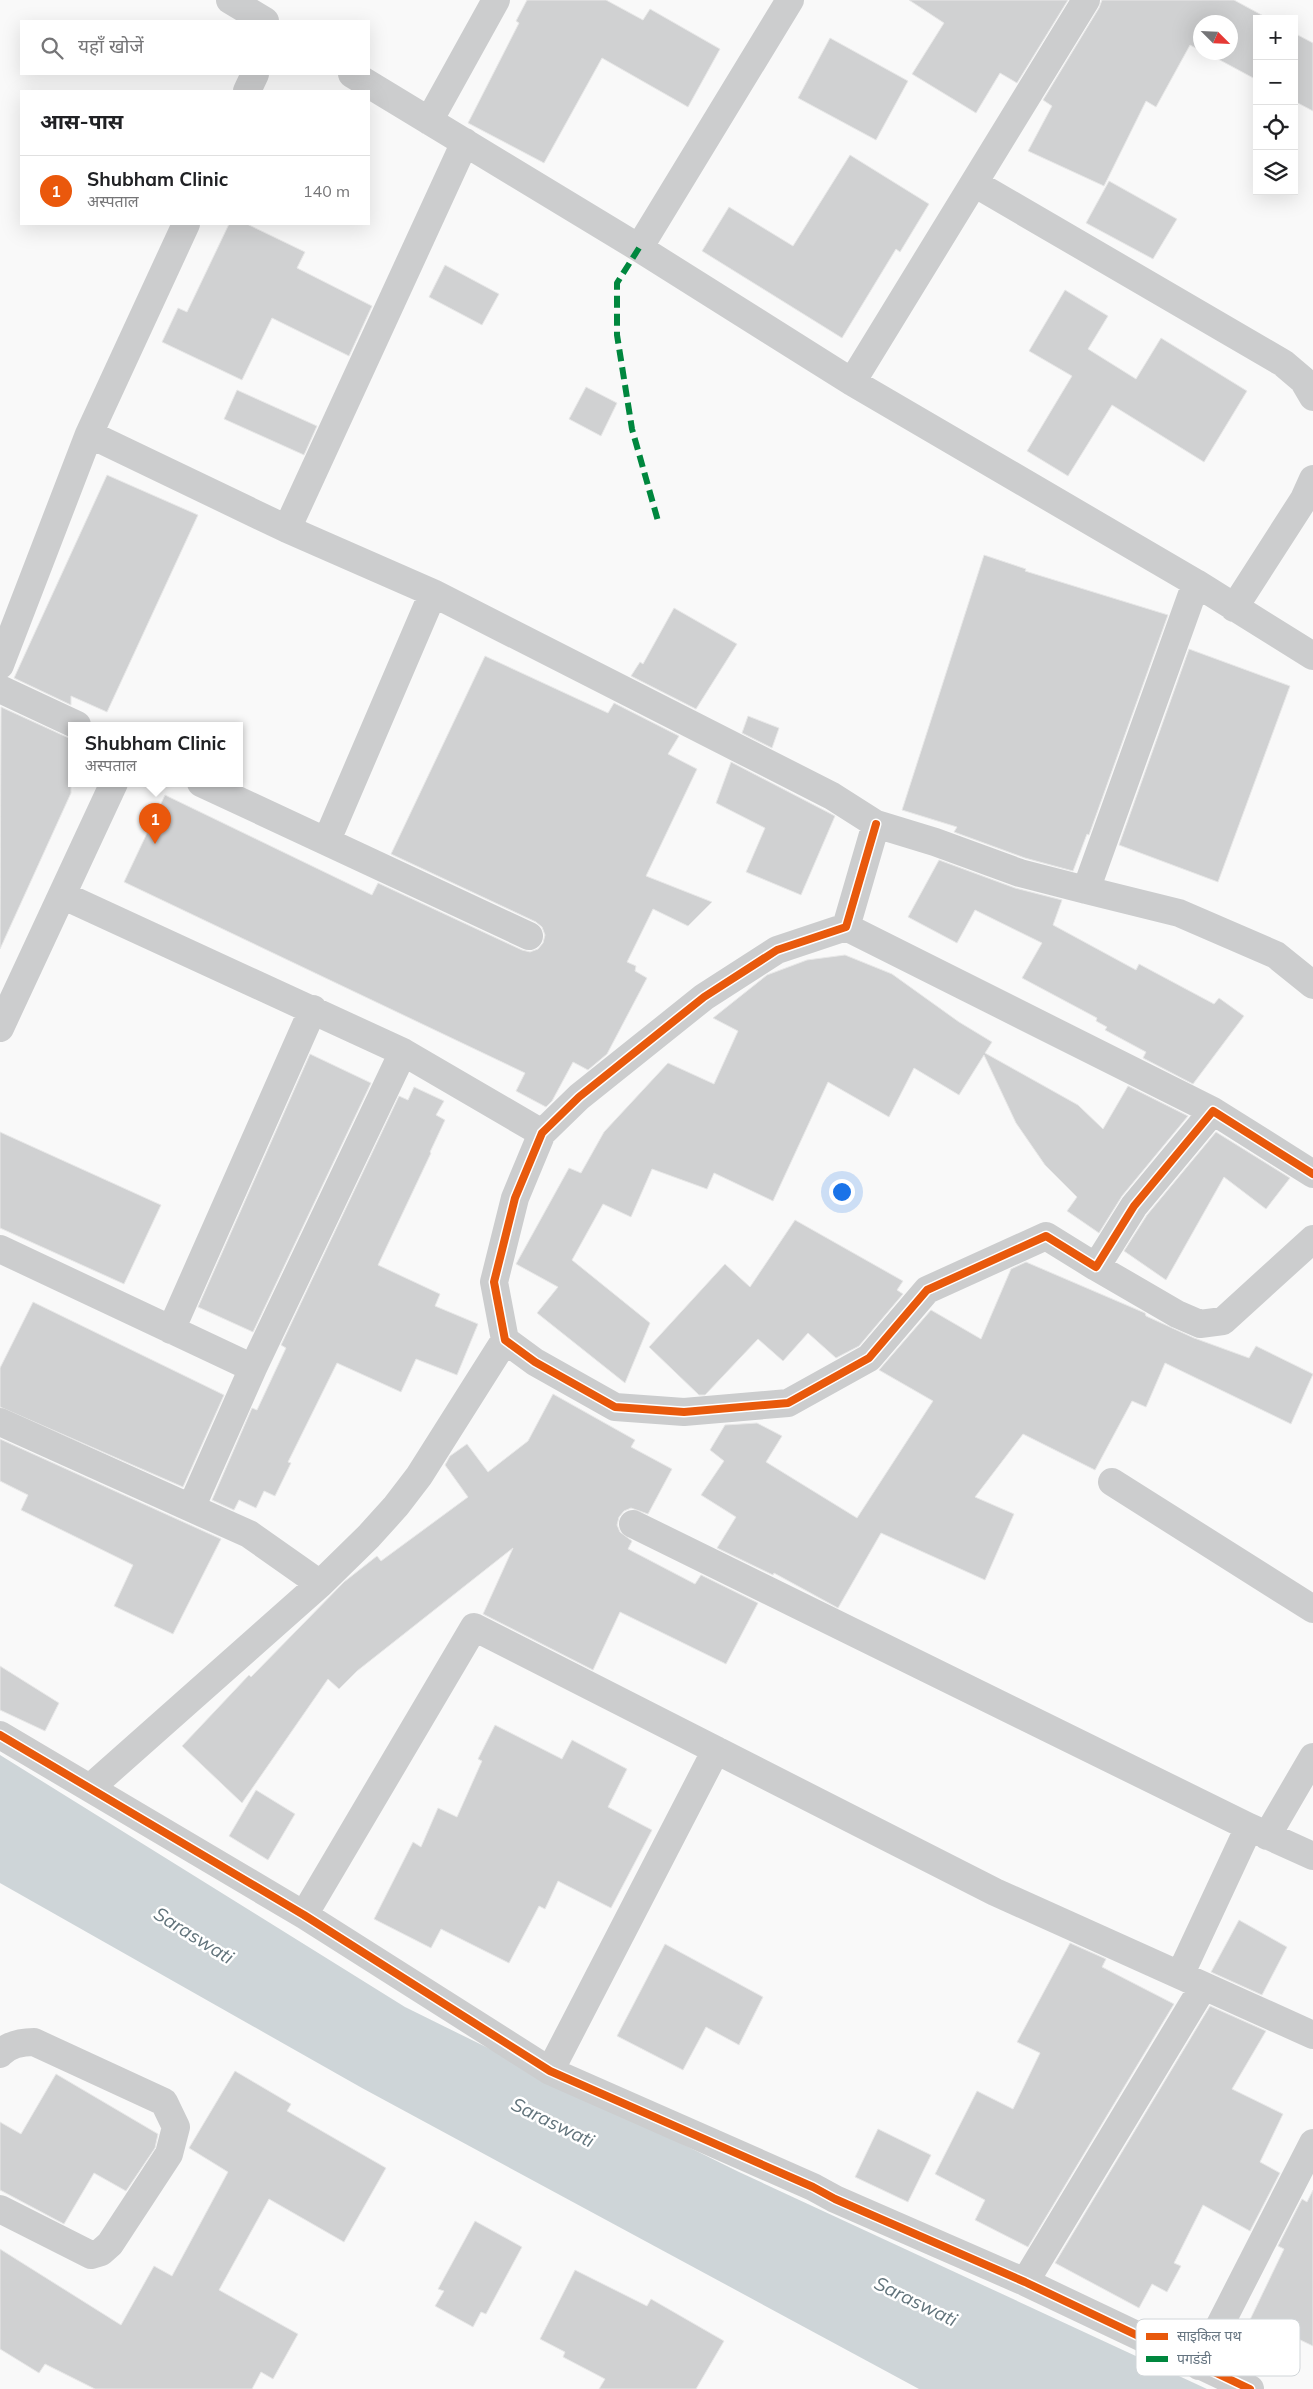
<!DOCTYPE html>
<html lang="hi">
<meta charset="utf-8">
<style>
:root{--surface:#fff;--page:#f2f2f2;--text:#202124;--muted:#757577;--line:#e0e0e0;--accent:#ea580c}
body{margin:0;font-family:Mulish,"Noto Sans Devanagari",sans-serif;background:var(--page);color:var(--text)}
.controls{position:absolute;right:15px;top:15px;display:grid;overflow:hidden;border-radius:0px;box-shadow:0 5px 20px #0002}
.controls button{width:45px;height:45px;display:grid;place-items:center;padding:0;border:0;border-bottom:1px solid var(--line);background:var(--surface);color:var(--text);font:25px sans-serif}
.compass{position:absolute;left:1193px;top:15px;width:45px;height:45px;border-radius:50%;background:var(--surface);box-shadow:0 5px 20px #0002;rotate:114deg}
.you{position:absolute;left:841px;top:1191px;width:18px;height:18px;margin:-12px;border:4px solid #fff;border-radius:50%;background:#1a73e8;box-shadow:0 0 0 8px #1a73e833}
.badge{display:grid;place-items:center;width:32px;height:32px;border-radius:50%;background:var(--accent);color:#fff;font-size:16px;font-weight:700}
.pin{position:absolute;translate:-50% -41px;filter:drop-shadow(0 1px 2px #0008)}
.pin::after{content:'';position:absolute;top:26px;width:18px;height:15px;background:inherit;clip-path:polygon(0 0,100% 0,50% 100%)}
.popup{position:absolute;left:68px;top:722px;width:175px;height:65px;box-sizing:border-box;display:grid;place-content:center;border-radius:0px;background:var(--surface);filter:drop-shadow(0 1px 4px #0005);font-size:16px;white-space:nowrap;color:var(--muted)}
.popup b{font-size:19px;color:var(--text)}
.popup::after{content:'';position:absolute;left:50%;top:100%;margin-left:-10px;border:10px solid transparent;border-top-color:var(--surface)}
.list{margin:0;padding:0;list-style:none}
h2{display:flex;justify-content:space-between;align-items:center;height:65px;margin:0;padding:0 20px;font-size:21px}
h2 small{font-size:16px;font-weight:400;color:var(--muted)}
.list li{display:grid;grid-template-columns:32px 1fr auto;gap:15px;align-items:center;box-sizing:border-box;height:70px;padding:0 20px;border-top:1px solid var(--line)}
.list b{display:block;font-size:19px;white-space:nowrap}
.list p{margin:0;font-size:16px;white-space:nowrap;color:var(--muted)}
.list em{font-size:16px;font-style:normal;color:var(--muted)}
.icon{flex:none;width:28px;height:28px;fill:none;stroke:currentColor;stroke-width:2;stroke-linecap:round;stroke-linejoin:round}
.map{position:relative;flex:none;width:1313px;height:2389px;overflow:hidden}
.search{position:absolute;background:var(--surface);box-shadow:0 5px 20px #0002;left:20px;top:20px;width:350px;height:55px;display:flex;align-items:center;gap:12px;box-sizing:border-box;padding:0 18px;border-radius:0px;color:var(--muted);font-size:19px}
.panel{position:absolute;background:var(--surface);box-shadow:0 5px 20px #0002;left:20px;top:90px;width:350px;height:135px;border-radius:0px}
.map>svg:first-child{display:block}
.water{fill:#ced5d8}
.building{fill:#d0d1d2;stroke:#e8e8e8}
.lines{fill:none;stroke-linecap:round;stroke-linejoin:round}
.street{stroke:#cccdce;stroke-width:28}
.quiet{stroke:#00873e;stroke-width:6;stroke-dasharray:12 6;stroke-linecap:butt}
.cycleway-casing{stroke:#fff;stroke-width:11}
.cycleway{stroke:#e8590c;stroke-width:8}
.labels{text-anchor:middle;dominant-baseline:central;stroke-width:5;stroke-linejoin:round;paint-order:stroke}
.water-label{font-size:19px;font-style:italic;fill:#61737b;stroke:#fff}
.key{fill:#fff;stroke:#d1d6d9;stroke-width:1}
.key-label{font-size:14px;fill:#667581}
</style>
<div class="map">
<svg width="1313" height="2389" viewBox="0 0 1313 2389">
<rect width="100%" height="100%" fill="#f9f9f9"/>
<path class="water" d="M 0,1755 L 405,2007 L 739,2172 L 1207,2389 L 919,2389 L 362,2088 L 0,1883 Z"/>
<path class="building" d="M 527,0 L 606,0 L 643,20 L 650,9 L 720,49 L 688,107 L 602,58 L 544,163 L 468,123 L 519,23 L 516,21 Z
M 909,0 L 1068,0 L 1017,83 L 1000,73 L 976,113 L 912,74 L 944,23 Z
M 1102,0 L 1234,0 L 1269,19 L 1257,19 L 1257,80 L 1205,52 L 1230,52 L 1230,22 L 1200,22 L 1200,50 L 1190,45 L 1156,107 L 1146,101 L 1104,186 L 1028,151 L 1052,106 L 1043,100 L 1099,8 Z
M 1294,33 L 1313,43 L 1313,111 L 1294,101 Z
M 830,38 L 908,81 L 876,140 L 798,98 Z
M 850,155 L 929,204 L 900,252 L 896,249 L 842,338 L 702,251 L 729,207 L 793,246 Z
M 1109,181 L 1177,219 L 1153,259 L 1086,223 Z
M 229,224 L 247,224 L 305,252 L 297,268 L 372,306 L 349,356 L 272,318 L 242,380 L 162,342 L 178,308 L 187,312 Z
M 445,265 L 499,294 L 482,325 L 429,297 Z
M 1065,290 L 1108,316 L 1088,349 L 1136,379 L 1161,338 L 1247,391 L 1204,462 L 1112,405 L 1068,476 L 1027,451 L 1072,376 L 1029,351 Z
M 586,387 L 617,403 L 601,436 L 569,419 Z
M 237,390 L 317,426 L 304,455 L 224,419 Z
M 107,475 L 198,515 L 107,712 L 71,696 L 71,705 L 14,678 Z
M 984,555 L 1026,569 L 1025,571 L 1168,615 L 1089,835 L 1087,834 L 1073,871 L 1025,858 L 954,832 L 957,827 L 902,810 Z
M 674,608 L 737,644 L 696,709 L 631,676 L 640,662 L 643,664 Z
M 1189,649 L 1290,686 L 1218,882 L 1119,845 Z
M 485,656 L 608,713 L 614,703 L 679,736 L 668,754 L 697,769 L 646,876 L 712,902 L 688,926 L 653,909 L 627,962 L 636,966 L 635,971 L 647,978 L 607,1054 L 588,1070 L 573,1062 L 552,1101 L 546,1107 L 516,1091 L 525,1073 L 124,882 L 165,795 L 372,895 L 378,883 L 522,950 L 530,952 L 538,949 L 543,943 L 545,935 L 542,927 L 536,922 L 391,854 Z
M 1,707 L 71,739 L 71,793 L 0,949 Z
M 748,716 L 779,728 L 772,748 L 742,733 Z
M 731,762 L 835,816 L 801,895 L 746,872 L 765,828 L 716,803 Z
M 939,860 L 1015,888 L 1062,900 L 1053,925 L 1136,970 L 1139,964 L 1214,1004 L 1219,998 L 1244,1016 L 1193,1084 L 1143,1058 L 1146,1052 L 1105,1030 L 1107,1027 L 1096,1021 L 1097,1018 L 1022,978 L 1042,943 L 975,910 L 957,943 L 908,917 Z
M 845,955 L 892,974 L 959,1022 L 992,1042 L 985,1053 L 1078,1105 L 1103,1129 L 1128,1086 L 1188,1116 L 1122,1196 L 1099,1233 L 1067,1211 L 1077,1197 L 1045,1165 L 1016,1123 L 984,1055 L 959,1095 L 914,1068 L 889,1117 L 828,1082 L 773,1201 L 714,1173 L 707,1189 L 652,1169 L 631,1217 L 603,1204 L 572,1260 L 650,1323 L 625,1383 L 537,1313 L 558,1287 L 516,1264 L 569,1168 L 581,1173 L 604,1132 L 668,1063 L 714,1084 L 738,1031 L 713,1018 L 767,975 L 807,960 Z
M 310,1054 L 371,1083 L 253,1332 L 198,1307 Z
M 414,1087 L 444,1101 L 436,1115 L 445,1120 L 430,1152 L 431,1153 L 378,1265 L 440,1294 L 435,1306 L 478,1324 L 457,1375 L 416,1359 L 401,1392 L 337,1363 L 288,1462 L 291,1463 L 275,1496 L 264,1491 L 256,1508 L 239,1500 L 234,1510 L 212,1500 L 252,1408 L 257,1410 L 286,1348 L 281,1345 L 399,1096 L 408,1100 Z
M 0,1132 L 161,1205 L 124,1284 L 0,1228 Z
M 1216,1132 L 1290,1178 L 1266,1209 L 1224,1177 L 1166,1280 L 1124,1251 L 1147,1215 Z
M 795,1220 L 903,1281 L 897,1290 L 903,1294 L 859,1346 L 836,1358 L 808,1333 L 783,1361 L 758,1339 L 705,1395 L 699,1395 L 649,1347 L 725,1264 L 750,1287 Z
M 1026,1262 L 1145,1313 L 1146,1316 L 1194,1338 L 1249,1358 L 1256,1346 L 1313,1374 L 1291,1424 L 1165,1363 L 1146,1407 L 1132,1401 L 1095,1470 L 1023,1434 L 975,1497 L 1014,1514 L 985,1580 L 881,1533 L 838,1608 L 774,1573 L 773,1575 L 717,1548 L 736,1517 L 701,1495 L 724,1461 L 710,1450 L 725,1425 L 757,1423 L 782,1436 L 766,1462 L 857,1518 L 933,1401 L 879,1370 L 931,1310 L 981,1339 L 1011,1269 Z
M 33,1302 L 224,1395 L 183,1487 L 0,1407 L 0,1368 Z
M 553,1394 L 635,1440 L 631,1447 L 672,1469 L 648,1514 L 631,1508 L 624,1511 L 619,1517 L 617,1525 L 620,1532 L 632,1541 L 628,1549 L 695,1584 L 701,1575 L 758,1603 L 726,1664 L 620,1612 L 593,1670 L 483,1614 L 513,1548 L 357,1671 L 339,1689 L 328,1679 L 242,1803 L 182,1746 L 249,1675 L 251,1677 L 344,1582 L 377,1556 L 381,1561 L 468,1497 L 445,1465 L 450,1456 L 467,1444 L 488,1472 L 528,1441 Z
M 0,1439 L 221,1539 L 173,1634 L 114,1606 L 133,1565 L 21,1510 L 28,1495 L 0,1481 Z
M 0,1666 L 59,1703 L 45,1731 L 0,1710 Z
M 495,1725 L 562,1759 L 572,1740 L 627,1769 L 608,1807 L 652,1830 L 611,1908 L 558,1881 L 545,1909 L 539,1906 L 509,1963 L 441,1929 L 431,1948 L 374,1919 L 413,1842 L 421,1847 L 438,1808 L 457,1817 L 482,1761 L 478,1759 Z
M 256,1790 L 295,1814 L 268,1860 L 229,1836 Z
M 1239,1920 L 1287,1947 L 1262,1995 L 1211,1972 Z
M 1070,1943 L 1106,1959 L 1102,1967 L 1174,2004 L 1028,2247 L 975,2220 L 985,2200 L 935,2174 L 977,2091 L 1013,2109 L 1040,2053 L 1017,2042 Z
M 665,1944 L 763,1997 L 739,2045 L 706,2027 L 683,2070 L 617,2036 Z
M 1210,2006 L 1266,2031 L 1232,2089 L 1283,2114 L 1260,2162 L 1280,2173 L 1250,2231 L 1203,2205 L 1174,2263 L 1181,2266 L 1167,2292 L 1152,2284 L 1139,2308 L 1055,2263 Z
M 235,2071 L 291,2104 L 287,2111 L 386,2168 L 344,2242 L 269,2199 L 219,2290 L 298,2334 L 273,2379 L 261,2372 L 252,2389 L 95,2389 L 45,2364 L 39,2373 L 0,2349 L 0,2249 L 121,2325 L 154,2266 L 172,2276 L 228,2172 L 189,2148 Z
M 56,2074 L 158,2134 L 155,2148 L 126,2191 L 94,2173 L 64,2224 L 0,2190 L 0,2122 L 21,2134 Z
M 878,2129 L 931,2155 L 908,2202 L 855,2177 Z
M 1313,2190 L 1313,2346 L 1294,2337 L 1288,2349 L 1246,2328 L 1284,2249 L 1278,2246 L 1302,2199 L 1307,2202 Z
M 475,2221 L 522,2247 L 486,2314 L 481,2312 L 473,2327 L 435,2306 L 444,2291 L 438,2289 Z
M 575,2270 L 647,2306 L 651,2299 L 724,2341 L 696,2389 L 599,2389 L 605,2379 L 563,2357 L 565,2352 L 540,2339 Z"/>
<g class="lines">
<path class="street" d="M 230,0 L 265,21
M 352,74 L 639,248 L 852,382 L 1196,583 L 1313,656
M 247,91 L 255,74
M 429,121 L 496,0
M 974,183 L 1283,363 L 1303,380 L 1313,397
M 639,248 L 790,0
M 852,382 L 1086,0
M 89,434 L 287,529 L 433,593 L 832,796 L 876,824 L 935,842 L 1020,873 L 1086,890
M 287,529 L 465,142
M 1196,583 L 1086,890 L 1179,913 L 1276,955 L 1313,985
M 1234,608 L 1304,499 L 1313,479
M 0,665 L 89,434 L 186,224
M 0,689 L 77,725
M 201,783 L 529,936
M 876,824 L 846,927 L 777,950 L 704,997 L 579,1097 L 542,1133 L 515,1198 L 494,1282 L 505,1340 L 535,1362 L 615,1407 L 684,1412 L 788,1403 L 869,1358 L 927,1290 L 1046,1236 L 1096,1267 L 1134,1206 L 1213,1111 L 1313,1174
M 327,840 L 433,593
M 62,895 L 403,1052 L 542,1133
M 846,927 L 1213,1111
M 0,1028 L 114,783
M 0,1249 L 253,1368
M 1096,1267 L 1177,1314 L 1200,1324 L 1223,1321 L 1313,1239
M 171,1330 L 313,1009
M 0,1422 L 191,1508 L 253,1368 L 403,1052
M 1112,1482 L 1313,1609
M 191,1508 L 249,1534 L 320,1584
M 633,1524 L 1249,1827 L 1313,1856
M 0,1735 L 304,1915 L 550,2071 L 813,2187 L 835,2199 L 1025,2282 L 1250,2389
M 90,1788 L 320,1584 L 369,1536 L 396,1506 L 419,1476 L 505,1340
M 1267,1836 L 1313,1757
M 304,1915 L 474,1627 L 995,1892 L 1313,2035
M 1180,1975 L 1249,1827
M 0,2054 C 9,2044 21,2042 34,2042 L 164,2102 L 176,2127 L 169,2154 L 110,2244 L 101,2252 L 91,2255 L 0,2209
M 550,2071 L 716,1750
M 1025,2282 L 1203,1987
M 1199,2366 L 1313,2143"/>
<path class="quiet" d="M 639,248 L 617,283 L 617,335 L 632,429 L 658,521"/>
<defs>
<path id="cycleway" d="M 876,824 L 846,927 L 777,950 L 704,997 L 579,1097 L 542,1133 L 515,1198 L 494,1282 L 505,1340 L 535,1362 L 615,1407 L 684,1412 L 788,1403 L 869,1358 L 927,1290 L 1046,1236 L 1096,1267 L 1134,1206 L 1213,1111 L 1313,1174
M 0,1735 L 304,1915 L 550,2071 L 813,2187 L 835,2199 L 1025,2282 L 1250,2389"/>
</defs>
<use href="#cycleway" class="cycleway-casing"/>
<use href="#cycleway" class="cycleway"/>
</g>
<g class="labels">
<g class="water-label">
<text transform="translate(194 1935) rotate(32)">Saraswati</text>
<text transform="translate(553 2122) rotate(26)">Saraswati</text>
<text transform="translate(916 2301) rotate(26)">Saraswati</text>
</g>
</g>
<rect x="1136" y="2319" width="164" height="57" rx="8" class="key"/>
<rect x="1146" y="2333" width="22" height="7" fill="#e8590c"/>
<rect x="1146" y="2356" width="22" height="6" fill="#00873e"/>
<g class="key-label">
<text x="1177" y="2341">साइकिल पथ</text>
<text x="1177" y="2364">पगडंडी</text>
</g>
</svg>
<div class="controls">
<button>+</button>
<button>−</button>
<button><svg class="icon" aria-label="locate" viewBox="0 0 24 24"><circle cx="12" cy="12" r="6"/><path d="M12 2v4M12 18v4M2 12h4M18 12h4"/></svg></button>
<button><svg class="icon" aria-label="layers" viewBox="0 0 24 24"><path d="M12 4l9 5-9 5-9-5zM3 14l9 5 9-5"/></svg></button>
</div>
<svg class="compass" viewBox="-18 -18 36 36"><path d="M0-13l5 13h-10z" fill="#e53935"/><path d="M0 13l5-13h-10z" fill="#757577"/></svg>
<div class="you"></div>
<div class="pin badge" style="left:155px;top:844px">1</div>
<div class="popup"><b>Shubham Clinic</b>अस्पताल</div>
<div class="search"><svg class="icon" aria-label="search" viewBox="0 0 24 24"><circle cx="10" cy="10" r="6"/><path d="M15 15l6 6"/></svg>यहाँ खोजें</div>
<section class="panel">
<h2>आस-पास<small></small></h2>
<ul class="list">
<li><span class="badge">1</span><div><b>Shubham Clinic</b><p>अस्पताल</p></div><em>140 m</em></li>
</ul>
</section>
</div>
